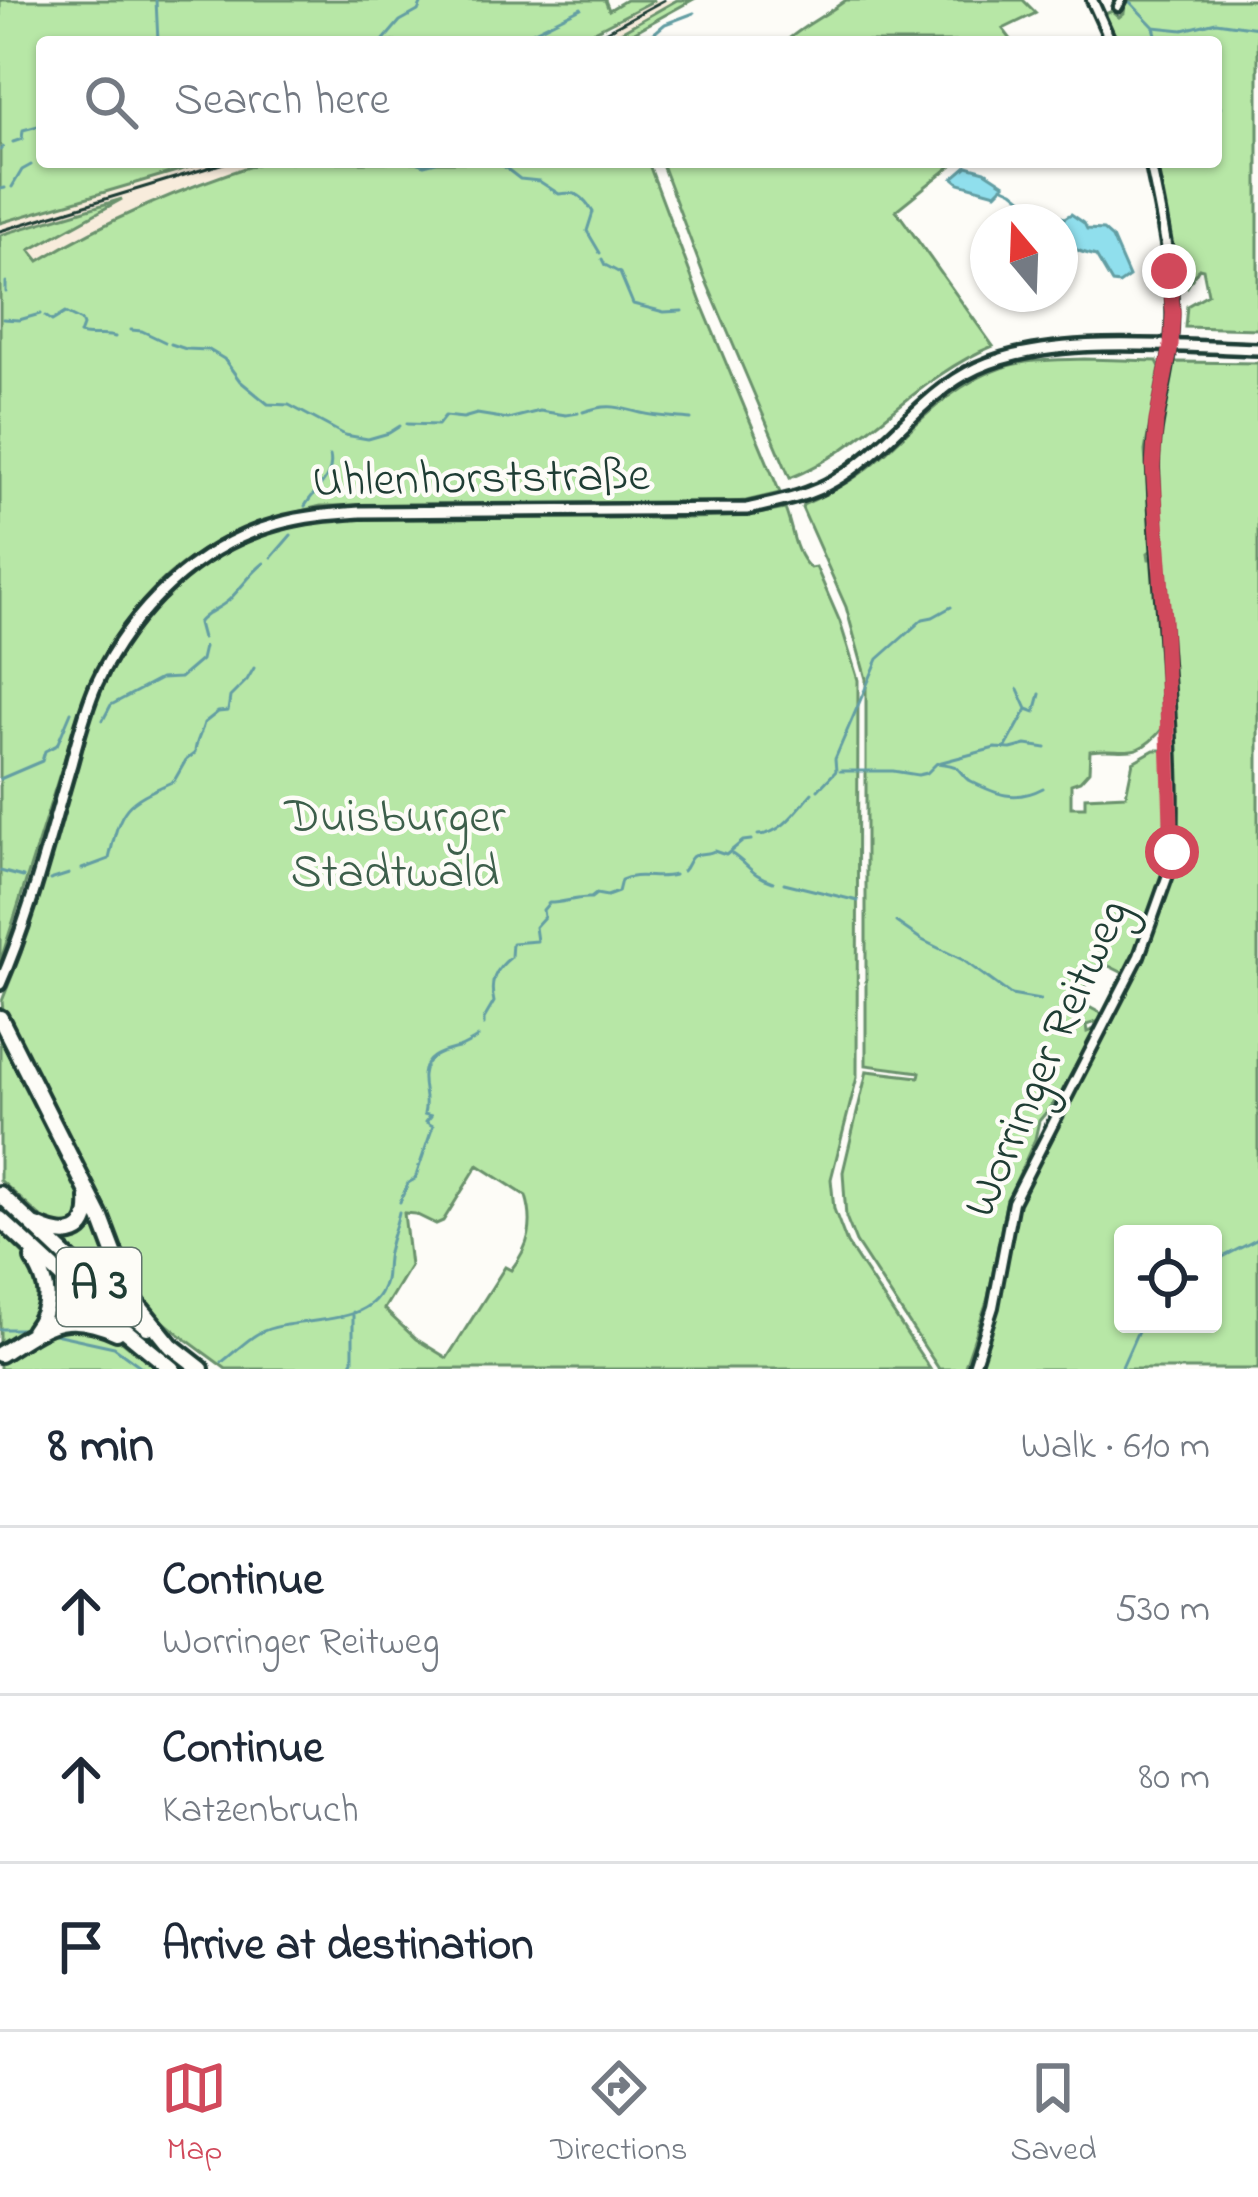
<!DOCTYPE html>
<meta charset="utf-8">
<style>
:root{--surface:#fff;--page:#f6f6f7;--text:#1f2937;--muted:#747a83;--line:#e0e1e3;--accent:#d1495b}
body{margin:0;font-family:"Indie Flower",sans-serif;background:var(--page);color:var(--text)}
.controls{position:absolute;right:36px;bottom:36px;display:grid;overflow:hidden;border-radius:12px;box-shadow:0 3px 9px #0004}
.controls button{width:108px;height:108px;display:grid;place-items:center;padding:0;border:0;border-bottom:3px solid var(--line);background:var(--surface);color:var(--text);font:60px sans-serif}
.compass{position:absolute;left:970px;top:204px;width:108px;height:108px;border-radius:50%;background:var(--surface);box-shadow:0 3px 9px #0004;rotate:341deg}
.stop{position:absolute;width:36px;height:36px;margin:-27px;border:9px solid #d1495b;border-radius:50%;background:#fff}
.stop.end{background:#d1495b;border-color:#fff;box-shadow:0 3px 12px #0008}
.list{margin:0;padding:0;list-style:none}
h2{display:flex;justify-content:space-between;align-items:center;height:156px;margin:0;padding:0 48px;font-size:51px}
h2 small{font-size:39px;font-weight:400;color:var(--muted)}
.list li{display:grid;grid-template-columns:78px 1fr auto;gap:36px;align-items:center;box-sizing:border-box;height:168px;padding:0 48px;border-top:3px solid var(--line)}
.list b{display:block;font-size:45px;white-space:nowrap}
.list p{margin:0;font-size:39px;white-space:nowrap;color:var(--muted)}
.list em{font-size:39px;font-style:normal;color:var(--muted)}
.icon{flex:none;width:66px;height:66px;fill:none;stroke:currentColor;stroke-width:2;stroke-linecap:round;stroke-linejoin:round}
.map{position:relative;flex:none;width:1258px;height:1369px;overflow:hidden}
.search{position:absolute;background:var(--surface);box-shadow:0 3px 9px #0004;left:36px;right:36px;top:36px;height:132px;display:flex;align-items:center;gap:30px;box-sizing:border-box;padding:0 42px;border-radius:12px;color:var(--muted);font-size:45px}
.sheet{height:660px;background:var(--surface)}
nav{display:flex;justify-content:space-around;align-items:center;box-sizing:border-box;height:168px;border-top:3px solid var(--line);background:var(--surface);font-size:33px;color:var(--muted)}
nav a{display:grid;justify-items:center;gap:6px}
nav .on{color:var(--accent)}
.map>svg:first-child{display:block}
.built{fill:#f8ecdc}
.green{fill:#b7e7a6;stroke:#6b926d;stroke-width:3;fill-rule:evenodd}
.water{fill:#90dfed;stroke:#639ea3;stroke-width:3}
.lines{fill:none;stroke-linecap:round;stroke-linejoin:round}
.stream{stroke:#639ea3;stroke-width:3}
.minor-casing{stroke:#1f3d34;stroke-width:15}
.tertiary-casing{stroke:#1f3d34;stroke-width:16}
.secondary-casing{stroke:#1f3d34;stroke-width:18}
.motorway-casing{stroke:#1f3d34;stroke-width:22}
.minor{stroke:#fdfcf7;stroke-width:6}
.tertiary{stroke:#fdfcf7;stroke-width:8}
.secondary{stroke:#fdfcf7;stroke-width:9}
.motorway{stroke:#fdfcf7;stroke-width:14}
.rail{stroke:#1f3d34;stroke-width:3}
.route{stroke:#d1495b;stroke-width:15}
.labels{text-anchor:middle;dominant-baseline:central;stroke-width:9;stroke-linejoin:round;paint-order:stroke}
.shield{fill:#fdfcf7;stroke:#62766e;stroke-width:3}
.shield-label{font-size:45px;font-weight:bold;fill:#1f3d34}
.street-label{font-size:48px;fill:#1f3d34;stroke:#fdfcf7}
.park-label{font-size:48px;fill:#3d5f4b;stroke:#fdfcf7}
</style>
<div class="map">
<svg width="1258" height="1369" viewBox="0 0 1258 1369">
<rect width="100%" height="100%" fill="#fdfcf7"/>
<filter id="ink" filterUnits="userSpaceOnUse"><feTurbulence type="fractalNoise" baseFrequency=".00833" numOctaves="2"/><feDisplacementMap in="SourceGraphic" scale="24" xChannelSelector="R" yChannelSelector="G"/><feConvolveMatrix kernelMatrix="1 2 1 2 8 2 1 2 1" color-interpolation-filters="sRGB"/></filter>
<g filter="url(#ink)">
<path class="built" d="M 655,0 L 677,0 L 617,34 L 613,22 Z
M 207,162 L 263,162 L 199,182 L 151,202 L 86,233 L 39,262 L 29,251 L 115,202 L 0,235 L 0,223 Z"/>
<path class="green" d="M 0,0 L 605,0 L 609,10 L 626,0 L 655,0 L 573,42 L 42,42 L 42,162 L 207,162 L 0,223 Z
M 677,0 L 692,0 L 620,40 L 617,34 Z
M 846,0 L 1023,0 L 1036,13 L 1003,29 L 1013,42 L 785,42 C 804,25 825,16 846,0 Z
M 1126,0 L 1258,0 L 1258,329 L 1185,327 L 1187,306 L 1208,294 L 1203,269 L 1199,268 L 1187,287 L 1176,279 L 1155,162 L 1216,162 L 1216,42 L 1117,42 L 1105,14 L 1112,11 L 1119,17 L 1124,13 Z
M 263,162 L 648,162 L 702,305 L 780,493 L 746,501 L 691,505 L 321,506 C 201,534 145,575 88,685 L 0,963 L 0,235 L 122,199 L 30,250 L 39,261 C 110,218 184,187 263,162 Z
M 661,162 L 956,162 L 896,210 L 993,346 C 916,377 867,447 790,478 L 704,276 Z
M 1084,359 L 1157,361 L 1160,367 L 1145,451 L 1152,550 L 1148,553 L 1149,559 L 1153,559 L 1163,728 C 1135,762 1125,746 1090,751 L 1089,771 L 1080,781 L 1071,784 L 1071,807 L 1085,807 L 1085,797 L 1126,795 L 1133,762 L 1154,750 L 1166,750 L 1167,858 L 1159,857 L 1159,862 L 1165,864 L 1165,869 L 1131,960 L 1100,1021 L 1086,1025 L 1087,1032 L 1095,1029 L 1059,1097 L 1039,1121 L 1035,1139 L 1006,1204 L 988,1298 L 964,1369 L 939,1369 L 856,1242 L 846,1217 L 843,1172 L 867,1071 L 919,1077 L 920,1072 L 866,1065 L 866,679 L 846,607 L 802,508 L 803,505 C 829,493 853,481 875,462 C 915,427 948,386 1001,368 C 1027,359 1056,360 1084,359 ZM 1103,963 L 1123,973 L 1102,1014 L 1078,1001 L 1093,971 Z
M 1178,362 L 1258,363 L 1258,1369 L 977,1369 L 995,1317 L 1010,1224 L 1016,1203 C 1070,1089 1143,983 1175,860 L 1177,857 L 1185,858 L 1185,848 L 1176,846 L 1173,694 L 1157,460 L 1159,434 L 1173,363 ZM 1123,1234 L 1213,1234 L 1213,1324 L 1123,1324 Z
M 785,509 C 793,528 793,552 810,568 L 816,567 L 840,622 L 858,680 L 857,1077 L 831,1179 L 834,1209 L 847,1243 L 930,1369 L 226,1369 C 192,1343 154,1320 129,1284 L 3,1011 L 2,1001 L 21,953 L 86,722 C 137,593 219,526 359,518 L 692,518 L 748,516 ZM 478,1165 L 526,1196 C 535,1225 529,1247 511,1270 L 505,1267 L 447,1358 L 416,1339 L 384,1309 L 410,1266 L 404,1213 L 415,1214 L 436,1224 L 443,1221 Z
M 0,1039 L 18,1066 L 84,1204 L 85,1210 L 74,1229 L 54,1229 L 0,1180 Z
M 91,1212 L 130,1304 L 56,1238 Z
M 0,1231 L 34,1265 L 45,1287 L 34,1327 L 0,1349 Z
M 49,1279 L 52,1279 L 90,1315 L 45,1324 Z
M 75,1321 L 117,1337 L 157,1369 L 0,1369 L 0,1358 L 46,1330 Z"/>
<path class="water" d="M 967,166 L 985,171 L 1005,184 L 996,193 L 959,183 L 953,178 Z
M 1071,214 L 1084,223 L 1087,229 L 1103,230 L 1112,238 L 1129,277 L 1119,284 L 1112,283 L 1096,256 C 1069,249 1064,247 1058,222 Z"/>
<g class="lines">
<path class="stream" d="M 156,0 L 158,42
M 1130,2 L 1154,27 L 1158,42
M 1154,27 L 1183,30 L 1216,22 L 1258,28
M 382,42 L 400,21 L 418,11 L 423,0
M 512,42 L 581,8
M 633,42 L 652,35 L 665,24 L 694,13
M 1216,105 L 1221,107
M 13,142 L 22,139 L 23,130 L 42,125
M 0,150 L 3,147
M 417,162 L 424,165 L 436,162
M 498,162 L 520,179 L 539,181 L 559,194 C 577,191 583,196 593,212 L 587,231 L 600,253
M 927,162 L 928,163
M 1002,186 L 1013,191 L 1034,208 L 1064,218
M 12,187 L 22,170 L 31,165
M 0,189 L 5,188
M 602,259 L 605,265 L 620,273 L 633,304 L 664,312 L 682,311
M 6,282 L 6,292
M 45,316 L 52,321 L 65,313 L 81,321 L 83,326 L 80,334 C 92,338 103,333 115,337
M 3,319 L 19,320 L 40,314
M 131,330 L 142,331 L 165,342
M 171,344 L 186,349 L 209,350 L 224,359 L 240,381 L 268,404 L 289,405 L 345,435 L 368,439 L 389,433 L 400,426
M 583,412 C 609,403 616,407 641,413 C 657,417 675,417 691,419
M 407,424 L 438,425 L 445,416 L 463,418 L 477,414 L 508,419 L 540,411 L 566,415 L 578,413
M 305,506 C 315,489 335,477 330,456
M 272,557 L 291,535
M 202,638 L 198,623 C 207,611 220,609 230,599 C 242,587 250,574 264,563
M 1027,709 L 1035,712 L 1040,694
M 103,720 L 111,705 L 160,679 L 180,678 L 201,660 L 204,647
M 1006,747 L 1027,709 L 1018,689
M 938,763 L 995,748 L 1011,749 L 1026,745 L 1046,748
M 840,771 L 893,771 L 918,775 L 927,773 L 937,763 C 943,764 950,764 956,767 C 961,771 964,778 970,781 C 996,794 1015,803 1043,788
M 0,779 L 42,761 L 45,751 L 57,745 L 71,712
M 818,790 L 836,771 L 835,759 L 878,659 L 923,619 L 933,617 L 951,607
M 758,835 C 782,834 797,810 812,793
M 732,854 C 750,866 751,875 773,882
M 82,869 L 109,859 C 121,806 124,803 174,781 L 186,760 L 195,753 C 195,742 201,735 204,723 L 218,712 L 228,711 L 230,697 L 247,680 L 254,668
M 0,871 L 23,877
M 683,871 C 687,867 688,861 692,857 C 698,852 707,855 714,851 L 726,855 L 743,841 L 751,840
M 50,880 L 69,874
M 784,883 L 858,901
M 896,922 L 922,940 L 963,960 L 1011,995 L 1040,1000
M 484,1025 L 484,1019 L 494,1002 C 489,981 495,970 511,957 L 512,943 L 537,941 L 535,927 L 544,917 L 543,910 L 549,903 C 564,903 576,897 591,898 L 596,894 L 607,896 L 618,892 L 621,880 C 637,872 657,880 674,875
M 400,1202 L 408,1183 L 415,1179 L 433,1126 L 426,1122 L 431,1116 L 424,1114 C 428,1098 422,1090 423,1075 C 425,1054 445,1052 461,1047 C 463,1046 476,1039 478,1037
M 1213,1262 L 1258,1239
M 0,1329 L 21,1329
M 50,1333 L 114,1347 L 144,1369
M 222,1362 C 234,1353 246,1340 259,1333 C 292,1316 360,1328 380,1293 C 388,1278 385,1273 387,1258 C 389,1243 396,1227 399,1212
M 348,1369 L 353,1360 L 353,1312
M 1121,1369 L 1141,1324"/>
<defs>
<path id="minor" d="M 1118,7 L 1122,0"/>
<path id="tertiary" d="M 1092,0 L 1111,42
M 973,1369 L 993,1307 L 1013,1202 L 1139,956 L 1168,875 L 1172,852 C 1177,724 1157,596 1153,469 C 1152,426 1167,385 1171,343 C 1177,283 1162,221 1150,162"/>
<path id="secondary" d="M 0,984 C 31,914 49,837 71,764 C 78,738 85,710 96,685 C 131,610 197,546 277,524 C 304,516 332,514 360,512 L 747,509 C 777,502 807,497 834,481 C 887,451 921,394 977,368 C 1053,333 1174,347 1258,349"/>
<path id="motorway" d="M 0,1018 L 101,1218 L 130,1295 L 172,1347
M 0,1194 L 92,1281 L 147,1327
M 0,1219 L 80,1293 L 172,1369
M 37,1226 C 67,1240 91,1237 88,1198
M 33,1259 C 49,1284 53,1305 33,1331
M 169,1344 L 201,1369
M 0,1354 C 46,1325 64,1308 117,1332"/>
</defs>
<use href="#minor" class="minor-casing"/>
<use href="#tertiary" class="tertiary-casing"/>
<use href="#secondary" class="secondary-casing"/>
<use href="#motorway" class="motorway-casing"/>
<use href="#minor" class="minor"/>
<use href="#tertiary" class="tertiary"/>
<use href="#secondary" class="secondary"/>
<use href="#motorway" class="motorway"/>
<path class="rail" d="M 586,42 L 664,0
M 0,231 L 227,162"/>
</g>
</g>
<g class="lines" filter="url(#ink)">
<path class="route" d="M 1169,271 L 1173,313 L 1171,346 L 1156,421 L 1153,467 L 1164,619 L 1172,852"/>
</g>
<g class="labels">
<rect class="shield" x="57" y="1248" width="84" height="78" rx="9"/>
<g class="shield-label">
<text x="99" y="1287">A 3</text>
</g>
<g class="street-label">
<text transform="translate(481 480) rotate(-1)">Uhlenhorststraße</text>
<text transform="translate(1048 1059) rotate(-66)">Worringer Reitweg</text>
</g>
<g class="park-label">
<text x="395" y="819">Duisburger<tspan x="395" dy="55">Stadtwald</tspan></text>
</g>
</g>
</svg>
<div class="controls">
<button><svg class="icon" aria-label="locate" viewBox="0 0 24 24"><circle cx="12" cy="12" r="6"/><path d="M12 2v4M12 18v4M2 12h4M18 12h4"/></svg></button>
</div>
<svg class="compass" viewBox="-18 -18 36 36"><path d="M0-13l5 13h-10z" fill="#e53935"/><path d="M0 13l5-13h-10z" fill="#747a83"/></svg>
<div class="stop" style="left:1172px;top:852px"></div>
<div class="stop end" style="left:1169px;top:271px"></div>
<div class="search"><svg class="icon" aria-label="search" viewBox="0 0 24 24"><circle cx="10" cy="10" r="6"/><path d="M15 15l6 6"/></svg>Search here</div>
</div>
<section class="sheet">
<h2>8 min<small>Walk · 610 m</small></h2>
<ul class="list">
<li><svg class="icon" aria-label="ahead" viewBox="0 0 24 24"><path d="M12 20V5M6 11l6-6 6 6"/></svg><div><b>Continue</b><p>Worringer Reitweg</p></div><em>530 m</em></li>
<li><svg class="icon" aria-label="ahead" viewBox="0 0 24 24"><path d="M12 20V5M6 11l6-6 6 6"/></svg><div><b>Continue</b><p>Katzenbruch</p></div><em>80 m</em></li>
<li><svg class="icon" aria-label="arrive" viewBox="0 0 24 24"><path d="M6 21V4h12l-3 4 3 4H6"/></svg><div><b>Arrive at destination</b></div></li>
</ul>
</section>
<nav>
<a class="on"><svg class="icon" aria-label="map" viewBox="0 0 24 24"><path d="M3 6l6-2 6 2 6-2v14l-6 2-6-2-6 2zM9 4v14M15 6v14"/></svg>Map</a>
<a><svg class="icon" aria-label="directions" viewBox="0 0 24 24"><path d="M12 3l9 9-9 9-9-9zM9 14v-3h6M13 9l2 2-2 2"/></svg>Directions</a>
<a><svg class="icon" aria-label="saved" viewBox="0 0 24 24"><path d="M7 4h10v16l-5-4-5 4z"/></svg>Saved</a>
</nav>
